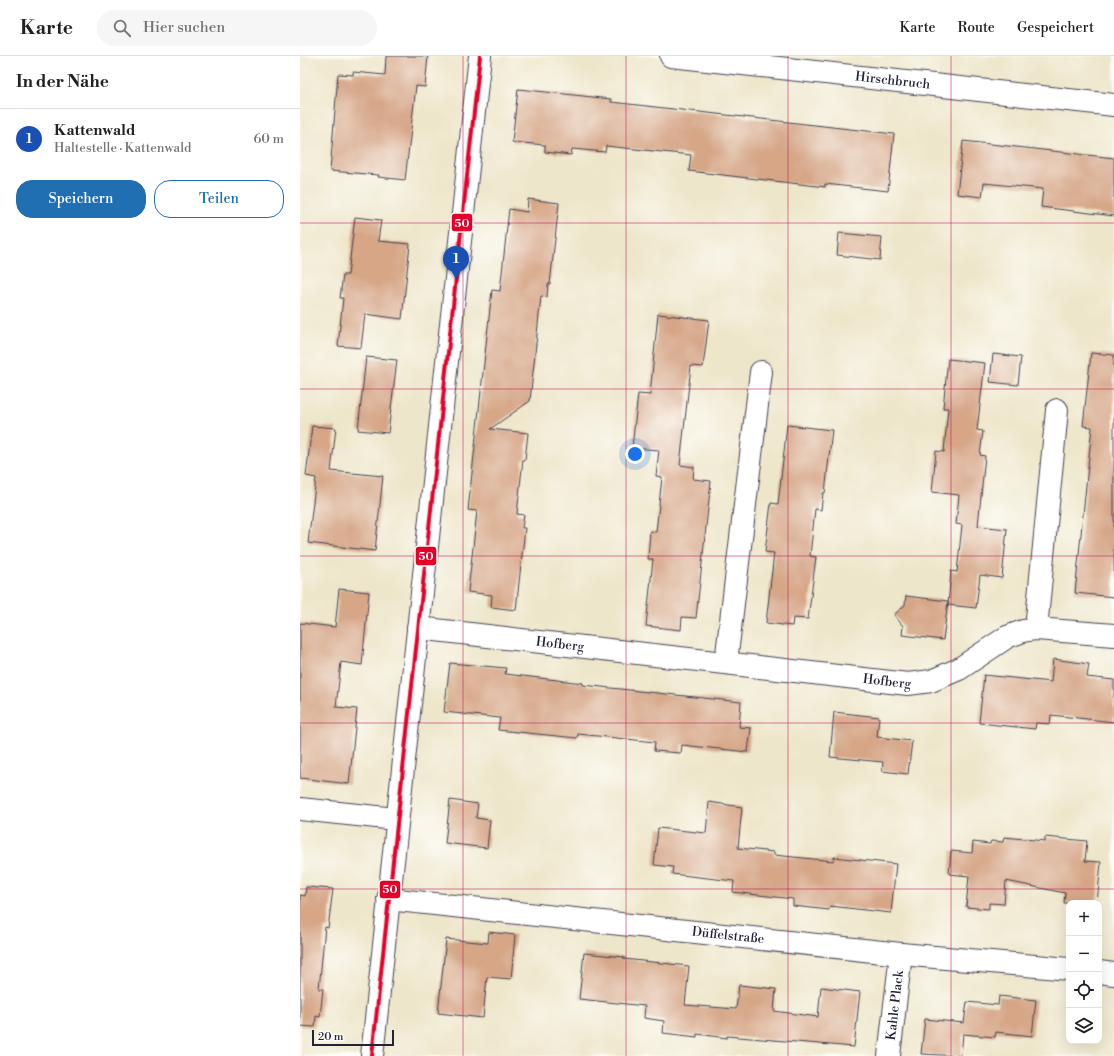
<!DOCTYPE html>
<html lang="de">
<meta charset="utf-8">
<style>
:root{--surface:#fff;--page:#f6f6f6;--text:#202124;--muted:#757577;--line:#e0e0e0;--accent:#1f6fb2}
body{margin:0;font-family:"Libre Bodoni",serif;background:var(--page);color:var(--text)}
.controls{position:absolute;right:12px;bottom:12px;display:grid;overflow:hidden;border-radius:8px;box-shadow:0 4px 16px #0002}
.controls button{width:36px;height:36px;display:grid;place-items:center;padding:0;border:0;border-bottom:1px solid var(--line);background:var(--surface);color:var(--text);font:20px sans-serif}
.scale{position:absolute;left:12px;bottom:10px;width:82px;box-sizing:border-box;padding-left:4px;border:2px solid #22223b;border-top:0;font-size:11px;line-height:14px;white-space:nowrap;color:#22223b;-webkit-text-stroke:3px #fdfcf7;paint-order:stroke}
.you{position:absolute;left:335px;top:398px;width:14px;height:14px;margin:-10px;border:3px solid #fff;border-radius:50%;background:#1a73e8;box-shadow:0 0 0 6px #1a73e833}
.badge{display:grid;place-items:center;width:26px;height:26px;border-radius:50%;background:var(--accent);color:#fff;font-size:13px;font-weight:700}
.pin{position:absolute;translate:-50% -33px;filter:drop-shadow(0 1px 2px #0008)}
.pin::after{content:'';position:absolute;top:21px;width:14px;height:12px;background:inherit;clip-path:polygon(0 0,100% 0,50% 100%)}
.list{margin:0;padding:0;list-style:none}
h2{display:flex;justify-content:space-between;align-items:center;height:52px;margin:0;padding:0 16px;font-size:17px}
h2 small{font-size:13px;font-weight:400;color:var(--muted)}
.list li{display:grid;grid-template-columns:26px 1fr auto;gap:12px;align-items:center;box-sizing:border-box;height:60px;padding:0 16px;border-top:1px solid var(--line)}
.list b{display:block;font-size:15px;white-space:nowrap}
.list p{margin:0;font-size:13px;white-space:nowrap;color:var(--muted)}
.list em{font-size:13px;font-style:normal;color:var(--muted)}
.actions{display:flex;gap:8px;padding:12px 16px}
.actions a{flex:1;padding:9px 0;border:1px solid var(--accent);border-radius:16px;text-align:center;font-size:14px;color:var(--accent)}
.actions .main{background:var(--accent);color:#fff}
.icon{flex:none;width:22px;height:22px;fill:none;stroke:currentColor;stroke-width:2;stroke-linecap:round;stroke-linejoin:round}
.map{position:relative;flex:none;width:814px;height:1000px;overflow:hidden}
header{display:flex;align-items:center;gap:24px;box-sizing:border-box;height:56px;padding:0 20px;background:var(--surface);border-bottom:1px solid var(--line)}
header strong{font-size:19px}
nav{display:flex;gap:22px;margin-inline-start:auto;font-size:14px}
.search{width:280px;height:36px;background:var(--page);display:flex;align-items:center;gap:10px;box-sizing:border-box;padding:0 14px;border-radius:22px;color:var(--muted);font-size:15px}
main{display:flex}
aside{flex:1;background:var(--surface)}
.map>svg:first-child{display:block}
.building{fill:#d6a687}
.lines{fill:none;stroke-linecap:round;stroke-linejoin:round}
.minor-casing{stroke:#413f50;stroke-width:24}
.minor{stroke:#fff;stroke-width:22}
.bus-1-casing{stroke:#fdfcf7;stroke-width:7}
.bus-1{stroke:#e4002b;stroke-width:4}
.grid{fill:none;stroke:#c2185b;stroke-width:1;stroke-opacity:0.55}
.labels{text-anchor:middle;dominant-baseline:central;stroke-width:4;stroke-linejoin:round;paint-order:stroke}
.street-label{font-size:13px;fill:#22223b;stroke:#fdfcf7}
.line-badge{stroke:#fdfcf7;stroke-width:1.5}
.badge-label{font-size:11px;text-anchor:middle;font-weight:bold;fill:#fff}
</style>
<header>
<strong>Karte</strong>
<div class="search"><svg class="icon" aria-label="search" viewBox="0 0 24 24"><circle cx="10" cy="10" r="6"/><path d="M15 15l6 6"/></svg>Hier suchen</div>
<nav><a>Karte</a><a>Route</a><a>Gespeichert</a></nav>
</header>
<main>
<aside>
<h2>In der Nähe<small></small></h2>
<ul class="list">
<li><span class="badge" style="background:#1a4fb4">1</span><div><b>Kattenwald</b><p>Haltestelle · Kattenwald</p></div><em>60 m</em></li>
</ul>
<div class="actions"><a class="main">Speichern</a><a>Teilen</a></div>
</aside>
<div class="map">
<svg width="814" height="1000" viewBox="0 0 814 1000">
<rect width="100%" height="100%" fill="#fdfcf7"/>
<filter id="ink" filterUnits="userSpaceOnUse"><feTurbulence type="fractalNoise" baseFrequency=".025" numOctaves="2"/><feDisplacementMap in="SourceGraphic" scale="8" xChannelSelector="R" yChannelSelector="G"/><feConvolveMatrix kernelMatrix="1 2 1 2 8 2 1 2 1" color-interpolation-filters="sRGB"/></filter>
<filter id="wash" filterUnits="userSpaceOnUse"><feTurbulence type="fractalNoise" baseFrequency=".012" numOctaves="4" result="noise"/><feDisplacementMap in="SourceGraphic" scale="16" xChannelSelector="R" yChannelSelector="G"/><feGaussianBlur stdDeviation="0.9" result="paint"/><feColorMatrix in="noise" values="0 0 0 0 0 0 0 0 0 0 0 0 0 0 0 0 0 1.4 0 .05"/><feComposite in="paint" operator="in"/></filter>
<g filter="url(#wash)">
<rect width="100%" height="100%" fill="#eee6ca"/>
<g id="blocks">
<path class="building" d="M 86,0 L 128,0 L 125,31 L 116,30 L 105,124 L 78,121 L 79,119 L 30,115 L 38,18 L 53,19 L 53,16 L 85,19 Z
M 218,33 L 311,43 L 311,46 L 594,78 L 588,135 L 525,128 L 525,131 L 389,115 L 391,99 L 306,90 L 305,96 L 272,93 L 271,99 L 245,96 L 245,89 L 212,86 Z
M 663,85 L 814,102 L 814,160 L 741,151 L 743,133 L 684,127 L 682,141 L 657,138 Z
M 228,143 L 259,147 L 250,228 L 248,228 L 247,241 L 241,240 L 230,345 L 190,373 L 228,377 L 225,404 L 223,403 L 217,458 L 224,459 L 222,472 L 225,472 L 216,554 L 191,551 L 192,539 L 168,536 L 177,455 L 168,454 L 192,234 L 200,235 L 209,153 L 227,156 Z
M 55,161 L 81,164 L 78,185 L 110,188 L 102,263 L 65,258 L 61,292 L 38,290 L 43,242 L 40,242 L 43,219 L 48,219 Z
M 539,177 L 582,181 L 580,204 L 537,199 Z
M 358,258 L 409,264 L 403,311 L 391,310 L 380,409 L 394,411 L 393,423 L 411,425 L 396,562 L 382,561 L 381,574 L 346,570 L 353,503 L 348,503 L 350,475 L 356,476 L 362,421 L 356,420 L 359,394 L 332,392 L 338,338 L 350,339 Z
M 791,297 L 814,299 L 814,541 L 775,537 L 792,371 L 783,370 Z
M 693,298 L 721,301 L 718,329 L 690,326 Z
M 66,301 L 97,304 L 88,377 L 58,374 Z
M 648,303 L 685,307 L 677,374 L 683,375 L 680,399 L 685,400 L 678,470 L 707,473 L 702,522 L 680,519 L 676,552 L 648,549 L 651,515 L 657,516 L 662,469 L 656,468 L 659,439 L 632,436 L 636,395 L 644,396 L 648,352 L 643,352 Z
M 487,369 L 532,374 L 525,437 L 523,437 L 521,454 L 515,453 L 510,500 L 516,501 L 508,563 L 493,562 L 492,570 L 466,567 L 474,497 L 465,496 L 471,447 L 478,448 Z
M 12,370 L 36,372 L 31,415 L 83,420 L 75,495 L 8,487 L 16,422 L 6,420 Z
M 39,533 L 69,536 L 62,609 L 41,606 L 36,651 L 57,653 L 49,728 L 0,722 L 0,567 L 35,571 Z
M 606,540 L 648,545 L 643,584 L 602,579 L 603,570 L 594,559 L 605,549 Z
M 753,603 L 789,608 L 787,621 L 814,624 L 814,666 L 751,659 L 750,668 L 736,667 L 735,673 L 679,667 L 684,619 L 751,626 Z
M 150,607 L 206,612 L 205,618 L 283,627 L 283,629 L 441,646 L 439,671 L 451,672 L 448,696 L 382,689 L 381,697 L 354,695 L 355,686 L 278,678 L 277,682 L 198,674 L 200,662 L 144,656 Z
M 534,656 L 579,661 L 577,681 L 612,685 L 608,718 L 582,715 L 583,706 L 530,701 Z
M 150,744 L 178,748 L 176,762 L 190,764 L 187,792 L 145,787 Z
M 409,746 L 442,751 L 438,792 L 474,796 L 474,799 L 533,805 L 534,801 L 596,808 L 591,857 L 530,850 L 529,854 L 493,850 L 493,843 L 433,836 L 434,825 L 372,818 L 373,811 L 354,809 L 358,772 L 406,777 Z
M 704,781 L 745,785 L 745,781 L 787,785 L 785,805 L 801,806 L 797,847 L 764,847 L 765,837 L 706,825 L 704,848 L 689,847 L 689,853 L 666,851 L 669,820 L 649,818 L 651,795 L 672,797 L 673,786 L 690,788 L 691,785 L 703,786 Z
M 6,831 L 33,833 L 28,872 L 25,871 L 19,933 L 23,933 L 20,961 L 16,960 L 15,971 L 0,970 L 0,839 L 5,840 Z
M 189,876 L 215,879 L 211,923 L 187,921 L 183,962 L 138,957 L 146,883 L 188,887 Z
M 284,897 L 324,901 L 324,903 L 389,910 L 385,949 L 436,953 L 439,929 L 476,933 L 474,955 L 518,961 L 521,931 L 560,936 L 554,991 L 427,980 L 427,982 L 397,978 L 397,981 L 363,977 L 364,965 L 344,962 L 345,950 L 279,943 Z
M 699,940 L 736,944 L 732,980 L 696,976 L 695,981 L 663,978 L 661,1000 L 621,998 L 625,963 L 664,967 L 667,946 L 698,949 Z"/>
</g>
</g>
<g filter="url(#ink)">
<use href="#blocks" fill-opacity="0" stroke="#413f50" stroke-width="1"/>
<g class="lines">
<defs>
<g id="minor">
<path id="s1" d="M 371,0 L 814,49"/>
<path id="s2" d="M 118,572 L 608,628 L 631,625 L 659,613 L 707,581 L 723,575 L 736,573 L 814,579"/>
<path d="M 736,573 L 757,354"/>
<path d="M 426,606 L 461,316"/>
<path d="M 0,753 L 96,763"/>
<path id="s3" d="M 88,843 L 601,898 L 769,913"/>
<path d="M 799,916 L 814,918"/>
<path d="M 72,1000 L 180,0"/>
<path id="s4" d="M 589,1000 L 601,898"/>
</g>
</defs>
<use href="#minor" class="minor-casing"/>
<use href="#minor" class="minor"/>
<defs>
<path id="bus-1" d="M 72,1000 L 180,0"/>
</defs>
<use href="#bus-1" class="bus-1-casing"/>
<use href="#bus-1" class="bus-1"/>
</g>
</g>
<path class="grid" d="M 163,0 L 163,1000M 326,0 L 326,1000M 488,0 L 488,1000M 651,0 L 651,1000M 0,167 L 814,167M 0,333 L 814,333M 0,500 L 814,500M 0,667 L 814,667M 0,833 L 814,833"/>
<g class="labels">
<g class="street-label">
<text stroke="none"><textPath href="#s1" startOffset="223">Hirschbruch</textPath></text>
<text stroke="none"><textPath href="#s2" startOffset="143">Hofberg</textPath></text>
<text stroke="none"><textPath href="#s2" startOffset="472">Hofberg</textPath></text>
<text stroke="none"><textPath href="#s3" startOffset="342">Düffelstraße</textPath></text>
<text stroke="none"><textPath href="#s4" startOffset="51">Kahle Plack</textPath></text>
</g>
</g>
<g class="line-badge">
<rect x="151" y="157" width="22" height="19" rx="4" fill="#e4002b"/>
<rect x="115" y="490" width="22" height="20" rx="4" fill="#e4002b"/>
<rect x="79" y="824" width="22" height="19" rx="4" fill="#e4002b"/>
</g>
<g class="badge-label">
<text x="162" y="171">50</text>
<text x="126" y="504">50</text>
<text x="90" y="837">50</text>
</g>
</svg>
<div class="controls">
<button>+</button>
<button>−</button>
<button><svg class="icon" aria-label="locate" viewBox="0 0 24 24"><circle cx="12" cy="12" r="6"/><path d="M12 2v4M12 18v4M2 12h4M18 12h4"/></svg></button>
<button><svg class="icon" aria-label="layers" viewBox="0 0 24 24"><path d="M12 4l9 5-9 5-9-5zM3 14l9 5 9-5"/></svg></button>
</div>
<div class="scale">20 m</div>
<div class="you"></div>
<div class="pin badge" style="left:156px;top:223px;background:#1a4fb4">1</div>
</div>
</main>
